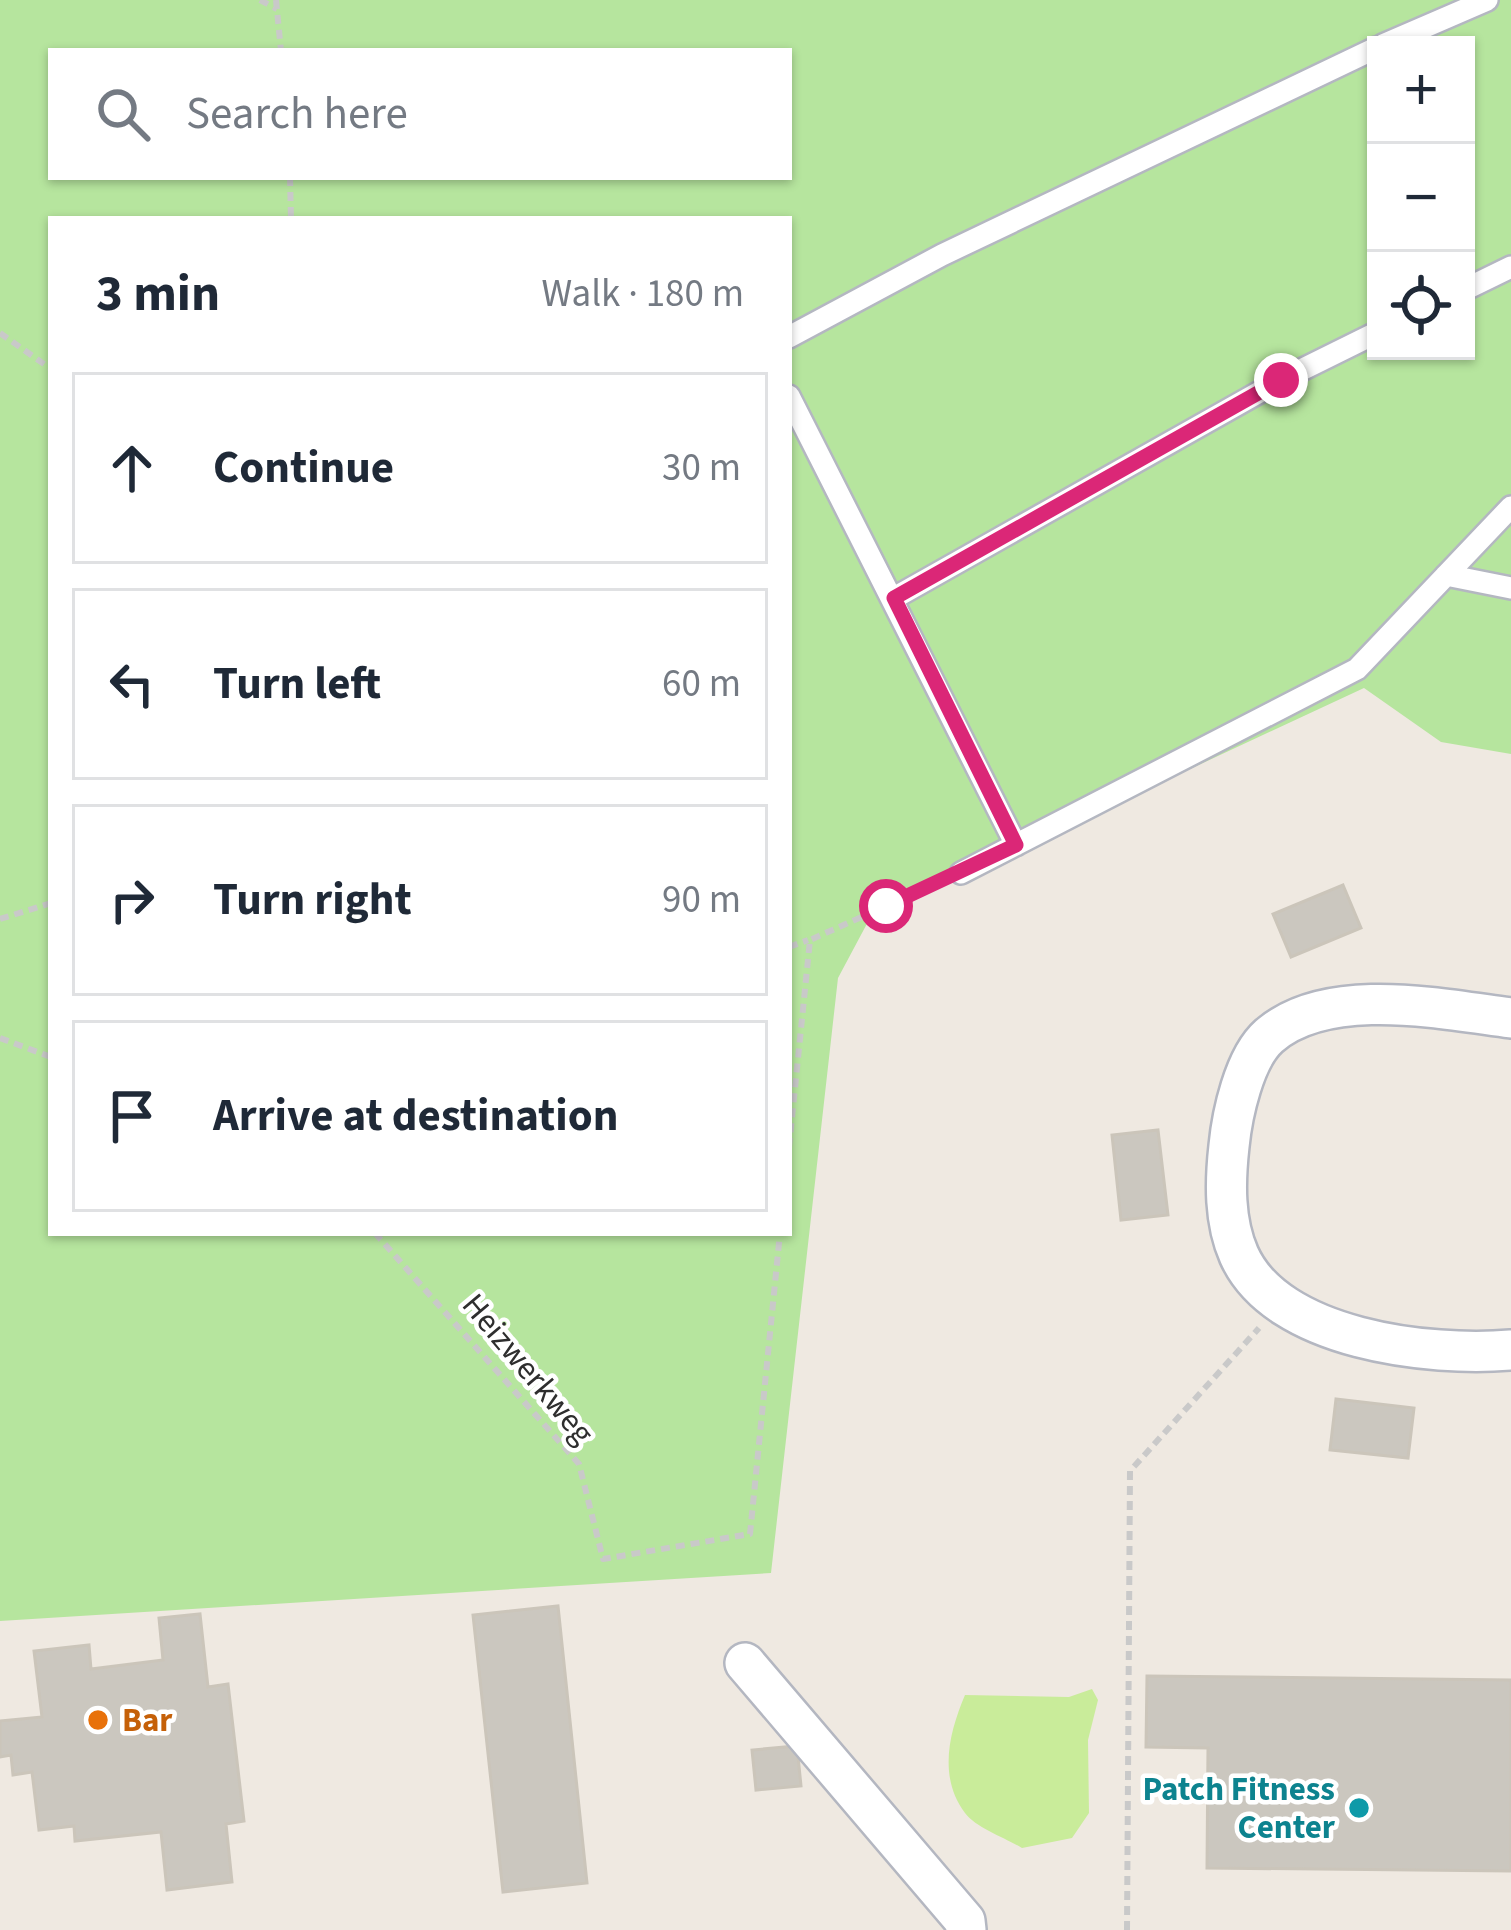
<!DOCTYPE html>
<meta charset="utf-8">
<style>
:root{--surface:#fff;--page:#f6f6f7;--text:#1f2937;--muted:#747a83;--line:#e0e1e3}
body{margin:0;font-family:"Source Sans 3",sans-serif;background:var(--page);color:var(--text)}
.controls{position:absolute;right:36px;top:36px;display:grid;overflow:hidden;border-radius:0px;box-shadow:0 3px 9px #0004}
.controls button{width:108px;height:108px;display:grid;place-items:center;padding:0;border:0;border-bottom:3px solid var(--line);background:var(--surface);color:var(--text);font:60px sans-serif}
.stop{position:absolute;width:36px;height:36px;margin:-27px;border:9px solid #db2777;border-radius:50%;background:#fff}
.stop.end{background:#db2777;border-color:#fff;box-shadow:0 3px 12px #0008}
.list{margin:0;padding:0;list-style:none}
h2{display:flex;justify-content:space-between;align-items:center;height:156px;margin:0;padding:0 48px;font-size:51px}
h2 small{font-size:39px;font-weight:400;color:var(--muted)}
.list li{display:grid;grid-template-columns:78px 1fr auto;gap:36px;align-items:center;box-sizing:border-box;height:192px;margin:0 24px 24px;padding:0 24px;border:3px solid var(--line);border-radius:0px}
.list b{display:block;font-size:45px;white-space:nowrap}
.list em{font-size:39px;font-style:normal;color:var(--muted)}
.icon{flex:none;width:66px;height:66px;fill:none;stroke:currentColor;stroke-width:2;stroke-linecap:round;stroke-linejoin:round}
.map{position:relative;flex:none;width:1511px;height:1930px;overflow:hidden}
.search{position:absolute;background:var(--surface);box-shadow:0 3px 9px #0004;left:48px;top:48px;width:744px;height:132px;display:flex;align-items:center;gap:30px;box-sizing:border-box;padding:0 42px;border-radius:0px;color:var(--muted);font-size:45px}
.panel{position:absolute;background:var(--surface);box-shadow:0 3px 9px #0004;left:48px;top:216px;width:744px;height:1020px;border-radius:0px}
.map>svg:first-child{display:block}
.green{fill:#b6e59e;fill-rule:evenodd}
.pitch{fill:#c9ec9a}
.building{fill:#cbc7bf;stroke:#cbc5ba;stroke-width:3}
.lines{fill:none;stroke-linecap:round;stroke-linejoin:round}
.service-casing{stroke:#b4b7c1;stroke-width:26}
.minor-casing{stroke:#b4b7c1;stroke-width:44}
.path{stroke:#c9c9c9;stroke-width:6;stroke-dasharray:9 6;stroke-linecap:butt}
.service{stroke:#fff;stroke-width:21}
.minor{stroke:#fff;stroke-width:39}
.route{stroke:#db2777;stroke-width:15}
.food-dot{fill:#e8710a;stroke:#fff;stroke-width:4.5}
.culture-dot{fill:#0f9aa8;stroke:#fff;stroke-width:4.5}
.labels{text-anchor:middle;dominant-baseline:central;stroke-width:9;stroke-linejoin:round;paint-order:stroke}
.street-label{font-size:33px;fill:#2e2e2e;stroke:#fff}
.food-label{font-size:33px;font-weight:bold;fill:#c56008;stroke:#fff;text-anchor:start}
.culture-label{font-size:33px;font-weight:bold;fill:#0d838f;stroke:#fff;text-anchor:end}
</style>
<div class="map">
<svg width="1511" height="1930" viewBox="0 0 1511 1930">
<rect width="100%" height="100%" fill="#efe9e1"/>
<path class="green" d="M 0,0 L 1511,0 L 1511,754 L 1441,742 L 1364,688 L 870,918 L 838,978 L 771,1573 L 0,1621 ZM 1376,45 L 1466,45 L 1466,351 L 1376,351 ZM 51,51 L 789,51 L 789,177 L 51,177 ZM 51,219 L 789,219 L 789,1233 L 51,1233 Z"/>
<path class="pitch" d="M 1092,1689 L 1098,1700 L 1088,1740 L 1089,1813 L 1072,1838 L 1022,1848 C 1006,1838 976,1828 965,1813 C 938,1777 949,1733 965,1695 L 1069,1697 Z"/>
<path class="building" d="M 1343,885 L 1361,928 L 1291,957 L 1273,914 Z
M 1158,1130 L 1168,1215 L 1121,1220 L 1112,1135 Z
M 1336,1399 L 1414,1408 L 1408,1458 L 1330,1450 Z
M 558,1606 L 587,1883 L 503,1892 L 473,1615 Z
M 200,1614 L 208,1687 L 228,1684 L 244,1821 L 226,1824 L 232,1882 L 167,1890 L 161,1832 L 75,1841 L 74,1826 L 39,1830 L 32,1772 L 13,1775 L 11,1755 L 0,1757 L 0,1721 L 42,1717 L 34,1651 L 89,1645 L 91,1669 L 163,1660 L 159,1618 Z
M 1147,1676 L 1511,1680 L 1511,1871 L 1207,1868 L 1208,1748 L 1146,1747 Z
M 797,1746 L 801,1786 L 756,1790 L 752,1750 Z"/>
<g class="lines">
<defs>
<path id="service" d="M 1383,45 L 1487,0
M 1466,289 L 1511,267
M 789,337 L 942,255 L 1376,48
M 789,396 L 1016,845
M 1446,575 L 1511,588
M 894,598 L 1281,380 L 1376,333
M 961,873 L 1357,669 L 1511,507"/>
<path id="minor" d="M 1511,1018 C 1442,1009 1328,985 1269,1036 C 1244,1058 1232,1115 1229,1146 C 1225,1182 1224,1221 1239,1255 C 1277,1340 1430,1357 1511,1350
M 745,1663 L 965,1921 L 966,1930"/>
</defs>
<use href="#service" class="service-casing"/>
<use href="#minor" class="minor-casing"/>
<path class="path" d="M 260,0 L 277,9
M 276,0 L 281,51
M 290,177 L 291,219
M 0,333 L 51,369
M 0,919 L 51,903
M 789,947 L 808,940
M 0,1038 L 51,1057
M 789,1147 L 810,940 L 940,882
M 375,1233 L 579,1464 L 603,1559 L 750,1534 L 780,1233
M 1127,1930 L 1130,1471 L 1259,1328"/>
<use href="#service" class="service"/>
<use href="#minor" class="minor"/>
</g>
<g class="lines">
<path class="route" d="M 886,906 L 1016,845 L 894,598 L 1281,380"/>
</g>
<circle class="food-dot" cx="98" cy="1720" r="12"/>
<circle class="culture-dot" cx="1359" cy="1808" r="12"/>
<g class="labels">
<g class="street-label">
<text transform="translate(528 1369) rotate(50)">Heizwerkweg</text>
</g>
<g class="food-label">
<text x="122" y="1720">Bar</text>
</g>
<g class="culture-label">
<text x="1335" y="1789">Patch Fitness<tspan x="1335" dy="38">Center</tspan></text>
</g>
</g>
</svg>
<div class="controls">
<button>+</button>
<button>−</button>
<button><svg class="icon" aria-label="locate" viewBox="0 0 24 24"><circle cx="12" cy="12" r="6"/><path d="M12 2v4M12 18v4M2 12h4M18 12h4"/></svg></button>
</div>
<div class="stop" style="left:886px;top:906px"></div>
<div class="stop end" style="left:1281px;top:380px"></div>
<div class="search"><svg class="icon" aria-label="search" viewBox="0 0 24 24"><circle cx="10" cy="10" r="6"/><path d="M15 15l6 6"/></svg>Search here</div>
<section class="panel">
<h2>3 min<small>Walk · 180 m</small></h2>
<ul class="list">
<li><svg class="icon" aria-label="ahead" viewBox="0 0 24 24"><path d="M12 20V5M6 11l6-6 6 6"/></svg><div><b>Continue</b></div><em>30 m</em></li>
<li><svg class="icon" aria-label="left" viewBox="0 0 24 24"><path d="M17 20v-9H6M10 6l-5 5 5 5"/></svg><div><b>Turn left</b></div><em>60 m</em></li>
<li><svg class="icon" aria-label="right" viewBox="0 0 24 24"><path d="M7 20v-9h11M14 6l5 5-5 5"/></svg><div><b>Turn right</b></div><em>90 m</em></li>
<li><svg class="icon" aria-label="arrive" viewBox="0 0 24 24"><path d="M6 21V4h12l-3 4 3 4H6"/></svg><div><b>Arrive at destination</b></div></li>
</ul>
</section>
</div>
